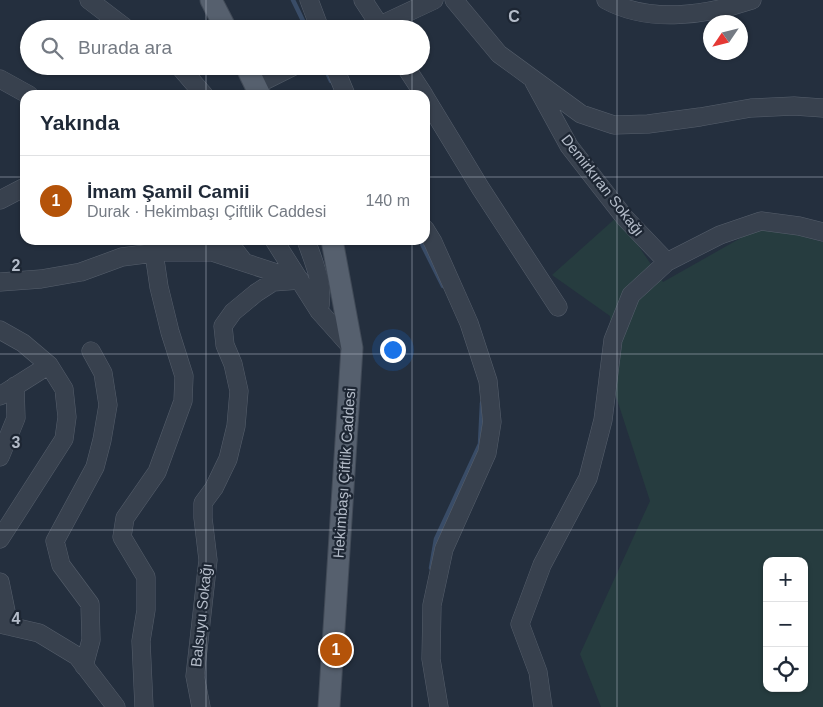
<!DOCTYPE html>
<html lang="tr">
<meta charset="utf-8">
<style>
:root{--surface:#fff;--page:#f2f2f3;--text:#1f2937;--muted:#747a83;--line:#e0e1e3;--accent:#b45309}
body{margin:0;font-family:Helvetica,sans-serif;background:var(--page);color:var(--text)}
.controls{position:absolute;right:15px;bottom:15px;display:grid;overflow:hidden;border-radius:10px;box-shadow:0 1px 4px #0004}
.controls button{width:45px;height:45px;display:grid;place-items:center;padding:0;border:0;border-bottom:1px solid var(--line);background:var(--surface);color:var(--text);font:25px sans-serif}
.compass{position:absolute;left:703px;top:15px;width:45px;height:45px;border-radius:50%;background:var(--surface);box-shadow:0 1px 4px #0004;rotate:235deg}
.you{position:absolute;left:392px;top:349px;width:18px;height:18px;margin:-12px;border:4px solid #fff;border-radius:50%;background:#1a73e8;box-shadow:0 0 0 8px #1a73e833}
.badge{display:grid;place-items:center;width:32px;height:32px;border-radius:50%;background:var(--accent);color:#fff;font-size:16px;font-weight:700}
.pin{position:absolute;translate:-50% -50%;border:2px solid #fff;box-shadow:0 1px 5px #0006}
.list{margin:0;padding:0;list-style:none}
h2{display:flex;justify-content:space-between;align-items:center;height:65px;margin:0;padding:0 20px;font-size:21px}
h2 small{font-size:16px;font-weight:400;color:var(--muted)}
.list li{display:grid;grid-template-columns:32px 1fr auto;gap:15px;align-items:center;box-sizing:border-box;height:90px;padding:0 20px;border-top:1px solid var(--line)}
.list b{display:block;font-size:19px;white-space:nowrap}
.list p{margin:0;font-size:16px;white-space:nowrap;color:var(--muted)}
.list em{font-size:16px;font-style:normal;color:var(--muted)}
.icon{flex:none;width:28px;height:28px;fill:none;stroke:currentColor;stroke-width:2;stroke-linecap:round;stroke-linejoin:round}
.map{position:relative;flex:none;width:823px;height:707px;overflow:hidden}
.search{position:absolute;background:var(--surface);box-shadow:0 1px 4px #0004;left:20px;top:20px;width:410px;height:55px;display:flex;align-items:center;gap:12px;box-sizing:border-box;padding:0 18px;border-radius:28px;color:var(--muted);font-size:19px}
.panel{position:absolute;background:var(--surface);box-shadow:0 1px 4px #0004;left:20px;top:90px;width:410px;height:155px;border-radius:15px}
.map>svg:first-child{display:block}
.green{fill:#263c3f;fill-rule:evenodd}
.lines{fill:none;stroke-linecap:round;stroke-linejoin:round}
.stream{stroke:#394c67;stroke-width:4.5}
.minor-casing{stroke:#565f6c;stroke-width:19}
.major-casing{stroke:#414a57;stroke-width:23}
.minor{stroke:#38414e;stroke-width:18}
.major{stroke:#56606e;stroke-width:21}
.grid{fill:none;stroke:#b4bcc9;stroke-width:1;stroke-opacity:0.55}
.labels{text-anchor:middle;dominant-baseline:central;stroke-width:4.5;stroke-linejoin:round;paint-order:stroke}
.street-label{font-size:15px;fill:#b4bcc9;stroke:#1d2633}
.grid-label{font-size:16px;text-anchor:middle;font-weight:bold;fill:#b4bcc9;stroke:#1d2633;stroke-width:4.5;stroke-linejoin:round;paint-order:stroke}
</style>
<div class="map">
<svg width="823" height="707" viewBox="0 0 823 707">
<rect width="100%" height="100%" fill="#242f3e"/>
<path class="green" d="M 618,216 L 663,282 L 762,226 L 823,242 L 823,707 L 601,707 L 580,654 L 650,501 L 612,384 L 610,316 L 552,275 ZM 767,561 L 804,561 L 804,688 L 767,688 Z"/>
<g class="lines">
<path class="stream" d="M 293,0 L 307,29
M 324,66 L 331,81
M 420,240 L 443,286
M 431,568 L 436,539 L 480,444 L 482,403"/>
<defs>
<path id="minor" d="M 89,0 L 127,29
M 309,0 L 320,29
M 363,0 L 382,29
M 454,0 L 499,54 L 581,114 L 614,125 L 648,124 L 700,117 L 751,108 L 794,106 L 823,108
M 606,0 C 650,24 707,15 752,0
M 372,29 L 434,0
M 179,66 L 204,95
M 334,66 L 346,95
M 405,66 L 424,95
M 0,79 L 29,95
M 534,82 L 569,146 L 625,218 L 667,262
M 256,85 L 294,66
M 425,97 L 481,189 L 558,307
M 0,200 L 25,187
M 425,229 L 433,242 L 469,323 L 488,381 L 492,422 L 487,453 L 444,549 L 432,605 L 431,659 L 439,707
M 227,240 L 244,262
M 274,240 L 319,311 L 352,348
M 306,240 C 314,263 325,286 319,311
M 0,282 L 41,279 L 81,272 L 122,257 L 161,252 L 212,252 L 292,278
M 0,330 L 23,343 L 49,365 L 64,389 L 67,417 L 64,439 L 0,539
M 0,396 L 49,365
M 0,457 L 16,418 L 15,386
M 0,582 L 9,626
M 0,624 L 39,633 L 77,656 L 116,707
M 84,666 L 91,640 L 90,604 L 61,565 L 55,541 L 95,467 L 102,440 L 108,405 L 103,373 L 91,351
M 144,707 L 141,641 L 146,610 L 146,577 L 122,537 L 125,518 L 157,472 L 183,401 L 184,376 L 170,332 L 159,287 L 154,253
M 201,707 L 195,676 L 208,560 L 203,518 L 203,503 L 214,488 L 228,459 L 236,426 L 239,391 L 233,364 L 225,345 L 223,326 L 233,312 L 256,293 L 273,282 L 300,280
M 543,707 L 538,672 L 520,624 L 542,565 L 588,478 L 603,420 L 613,340 L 631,295 L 667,262 L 720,235 L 761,221 L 799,226 L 823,232"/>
<path id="major" d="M 211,0 L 226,29
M 246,66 L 260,95
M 329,707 L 352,348 L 332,240"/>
</defs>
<use href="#minor" class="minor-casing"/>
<use href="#major" class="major-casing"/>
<use href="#minor" class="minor"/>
<use href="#major" class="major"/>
</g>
<path class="grid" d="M 206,0 L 206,29M 412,0 L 412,29M 617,0 L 617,707M 206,66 L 206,95M 412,66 L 412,95M 0,177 L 25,177M 425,177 L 823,177M 206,240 L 206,707M 412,240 L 412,707M 0,354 L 823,354M 0,530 L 823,530"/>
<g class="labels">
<g class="street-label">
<text transform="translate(603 185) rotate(52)">Demirkıran Sokağı</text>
<text transform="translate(344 473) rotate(-86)">Hekimbaşı Çiftlik Caddesi</text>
<text transform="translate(201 615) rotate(-84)">Balsuyu Sokağı</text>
</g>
</g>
<g class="grid-label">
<text x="514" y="22">C</text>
<text x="16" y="271">2</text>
<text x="16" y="448">3</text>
<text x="16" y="624">4</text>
</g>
</svg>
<div class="controls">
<button>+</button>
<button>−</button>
<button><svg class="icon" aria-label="locate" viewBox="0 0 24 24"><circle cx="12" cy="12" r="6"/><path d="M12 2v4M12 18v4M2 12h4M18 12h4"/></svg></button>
</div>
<svg class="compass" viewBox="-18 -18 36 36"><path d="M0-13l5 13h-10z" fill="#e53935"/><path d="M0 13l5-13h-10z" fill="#747a83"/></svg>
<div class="you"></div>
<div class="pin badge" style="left:336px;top:650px">1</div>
<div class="search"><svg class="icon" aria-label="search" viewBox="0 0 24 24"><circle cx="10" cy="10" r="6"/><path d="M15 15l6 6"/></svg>Burada ara</div>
<section class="panel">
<h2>Yakında<small></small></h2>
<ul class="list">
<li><span class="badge">1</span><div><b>İmam Şamil Camii</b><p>Durak · Hekimbaşı Çiftlik Caddesi</p></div><em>140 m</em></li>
</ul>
</section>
</div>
